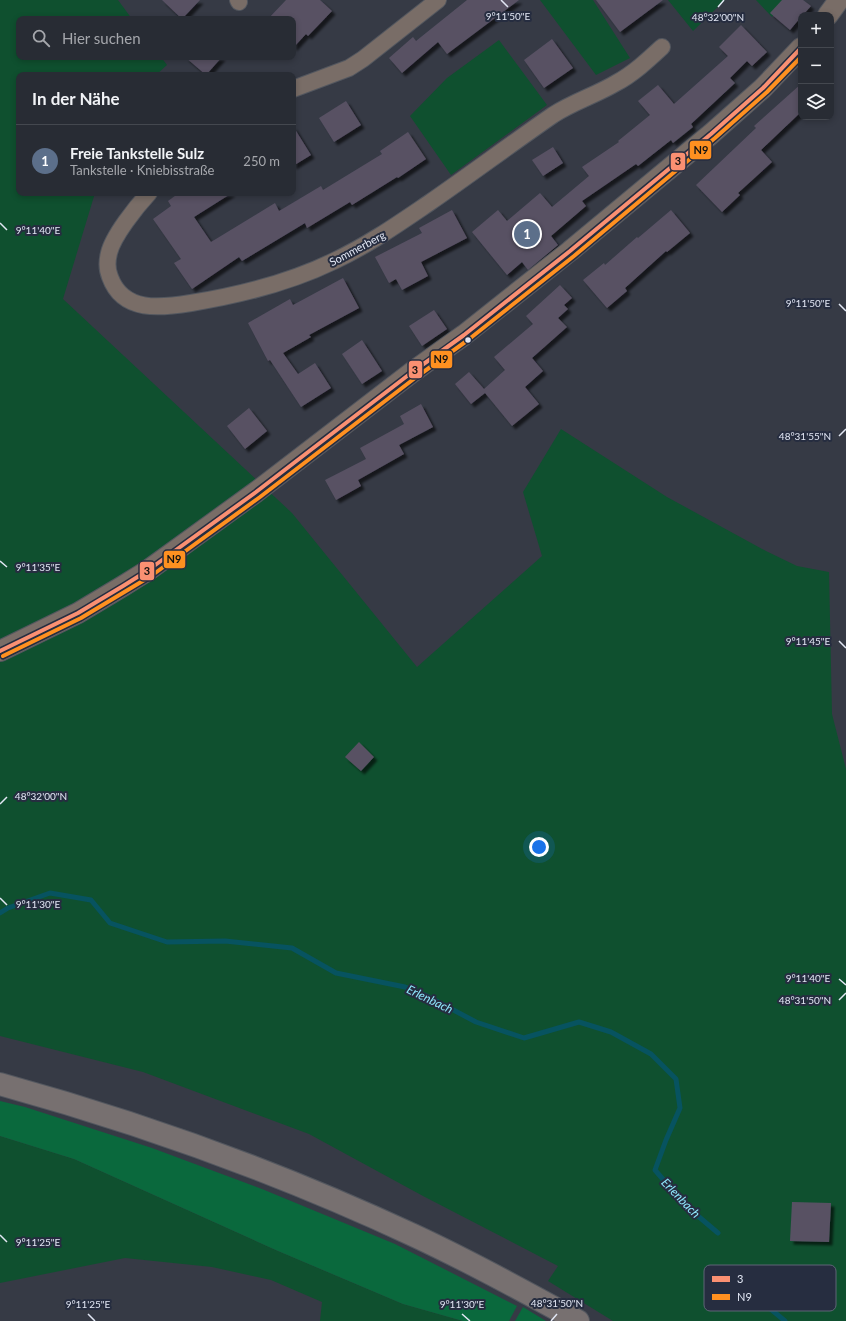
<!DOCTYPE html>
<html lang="de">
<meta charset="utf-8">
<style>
:root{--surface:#282c34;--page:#343840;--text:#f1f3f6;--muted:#a5a7ac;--line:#44484f;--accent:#a6aab7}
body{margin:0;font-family:Lato,sans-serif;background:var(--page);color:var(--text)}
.controls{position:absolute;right:12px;top:12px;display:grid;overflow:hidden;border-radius:8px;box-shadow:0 2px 6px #0003}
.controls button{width:36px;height:36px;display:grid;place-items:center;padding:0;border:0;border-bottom:1px solid var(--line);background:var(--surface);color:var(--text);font:20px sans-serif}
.you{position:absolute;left:539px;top:847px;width:14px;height:14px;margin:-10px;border:3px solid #fff;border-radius:50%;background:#1a73e8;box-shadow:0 0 0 6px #1a73e833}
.badge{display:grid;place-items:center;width:26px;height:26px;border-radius:50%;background:var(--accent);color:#fff;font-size:13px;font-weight:700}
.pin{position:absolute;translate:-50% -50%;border:2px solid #fff;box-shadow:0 1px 4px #0006}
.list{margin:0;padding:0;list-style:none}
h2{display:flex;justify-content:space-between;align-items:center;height:52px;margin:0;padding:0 16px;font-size:17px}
h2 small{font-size:13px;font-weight:400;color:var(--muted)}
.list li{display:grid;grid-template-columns:26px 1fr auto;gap:12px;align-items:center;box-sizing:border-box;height:72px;padding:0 16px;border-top:1px solid var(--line)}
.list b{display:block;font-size:15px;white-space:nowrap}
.list p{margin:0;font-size:13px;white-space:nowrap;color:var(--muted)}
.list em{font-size:13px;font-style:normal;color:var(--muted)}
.icon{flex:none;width:22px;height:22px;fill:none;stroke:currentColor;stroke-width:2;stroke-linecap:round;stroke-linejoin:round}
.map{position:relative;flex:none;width:846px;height:1321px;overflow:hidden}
.search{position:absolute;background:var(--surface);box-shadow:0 2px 6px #0003;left:16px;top:16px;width:280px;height:44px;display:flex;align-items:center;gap:10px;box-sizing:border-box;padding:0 14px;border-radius:8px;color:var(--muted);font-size:15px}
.panel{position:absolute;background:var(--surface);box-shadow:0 2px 6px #0003;left:16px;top:72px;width:280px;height:124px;border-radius:8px}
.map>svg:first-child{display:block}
.green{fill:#0f502f}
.forest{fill:#0a693d}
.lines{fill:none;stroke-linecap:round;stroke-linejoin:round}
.stream{stroke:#075360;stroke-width:5}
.building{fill:#585164;filter:url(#shadow)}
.minor-casing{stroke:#53575f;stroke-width:18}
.tertiary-casing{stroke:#53575f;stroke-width:22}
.primary-casing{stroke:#53575f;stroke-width:24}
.minor{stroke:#796d67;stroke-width:16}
.tertiary{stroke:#796d67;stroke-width:20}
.primary{stroke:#777070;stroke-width:22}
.bus-1-casing{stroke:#262d40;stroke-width:7}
.bus-2-casing{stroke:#262d40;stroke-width:7}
.bus-1{stroke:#fa9072;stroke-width:4}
.bus-2{stroke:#ff9020;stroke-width:4}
.ticks{fill:none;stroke:#e2e7f4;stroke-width:1.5}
.bus-dot{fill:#e2e7f4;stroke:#262d40;stroke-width:1.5}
.labels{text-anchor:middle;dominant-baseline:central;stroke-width:4;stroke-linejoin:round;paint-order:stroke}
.street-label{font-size:11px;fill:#e2e7f4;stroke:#262d40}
.water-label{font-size:12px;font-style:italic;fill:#8fe8fd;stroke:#262d40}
.key{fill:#262d40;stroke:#5e6576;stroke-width:1}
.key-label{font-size:11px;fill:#e2e7f4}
.ticks-label{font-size:10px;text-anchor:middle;fill:#e2e7f4;stroke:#262d40;stroke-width:4;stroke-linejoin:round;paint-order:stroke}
.line-badge{stroke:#262d40;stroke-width:1.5}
.pale-badge-label{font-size:11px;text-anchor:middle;font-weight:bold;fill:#111}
</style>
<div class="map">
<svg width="846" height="1321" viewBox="0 0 846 1321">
<defs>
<filter id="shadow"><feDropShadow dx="3.5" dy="3.5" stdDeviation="1" flood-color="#0009"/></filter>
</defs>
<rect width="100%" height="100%" fill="#363a45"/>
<path class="green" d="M 0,0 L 118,0 L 132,19 L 19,19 L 19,57 L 161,57 L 167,65 L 156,75 L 19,75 L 19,193 L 95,193 L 63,299 L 292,513 L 417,667 L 542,556 L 523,492 L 561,429 L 667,497 L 766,551 L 797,566 L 829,572 L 832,714 L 846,769 L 846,1321 L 613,1321 L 548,1281 L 558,1266 L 423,1196 L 309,1134 L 143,1072 L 0,1036 Z
M 540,0 L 593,0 L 630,58 L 596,75 Z
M 668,0 L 725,0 L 693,31 Z
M 756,0 L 784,0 L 772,17 Z
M 499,40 L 547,105 L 451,175 L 410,116 L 447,78 Z
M 0,1136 L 74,1159 L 278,1251 L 403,1304 L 463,1321 L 320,1321 L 322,1302 L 271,1280 L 212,1267 L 125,1258 L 0,1283 Z"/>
<path class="forest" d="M 0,1101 L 25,1107 L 152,1148 L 262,1189 L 395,1244 L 517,1306 L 509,1321 L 463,1321 L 403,1304 L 278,1251 L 74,1159 L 0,1136 Z
M 523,1307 L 546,1321 L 515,1321 Z"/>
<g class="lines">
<path class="stream" d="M 0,913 L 8,908 L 50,893 L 91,900 L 110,923 L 167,942 L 225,941 L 292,948 L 336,973 L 405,987 L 427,996 L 476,1022 L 524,1038 L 579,1022 L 611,1032 L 651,1054 L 676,1079 L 680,1108 L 666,1140 L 655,1170 L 685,1205 L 718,1233
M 750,1281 L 767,1306 L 785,1321"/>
</g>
<path class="building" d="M 162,0 L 200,0 L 182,19 Z
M 286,0 L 320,0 L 332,11 L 308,36 L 306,34 L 293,48 L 293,19 L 268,19 Z
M 467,0 L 519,0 L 447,54 L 438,42 L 402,73 L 389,58 L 413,37 L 416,41 Z
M 596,0 L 663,0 L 620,32 Z
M 782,0 L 803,0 L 811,6 L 803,15 L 801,15 L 801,17 L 790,30 L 770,13 Z
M 741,25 L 767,52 L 752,66 L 747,61 L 730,78 L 735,83 L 691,124 L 693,127 L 673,143 L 671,140 L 638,166 L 636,164 L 582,201 L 586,206 L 551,236 L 558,245 L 528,270 L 522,262 L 507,275 L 472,232 L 498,210 L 507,221 L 540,193 L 552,207 L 589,176 L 582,167 L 619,142 L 618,141 L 650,115 L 638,101 L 658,85 L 674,104 L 728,56 L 719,47 Z
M 552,39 L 573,68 L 544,88 L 524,60 Z
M 185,57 L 222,57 L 206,75 Z
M 801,84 L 801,112 L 761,150 L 772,162 L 738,193 L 740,195 L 722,212 L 696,185 L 756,128 L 754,126 Z
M 346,101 L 361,125 L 334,142 L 319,118 Z
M 293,126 L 311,155 L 293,166 Z
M 408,132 L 426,159 L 398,178 L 397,177 L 352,205 L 350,202 L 307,228 L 305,223 L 242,261 L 239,257 L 192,289 L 174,263 L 181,259 L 153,219 L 171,206 L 168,201 L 179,193 L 232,193 L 194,217 L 211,242 L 275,203 L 279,211 L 321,186 L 323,190 L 382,154 L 380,151 Z
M 553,147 L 563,163 L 543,176 L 532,160 Z
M 452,210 L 467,238 L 421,262 L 428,276 L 402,290 L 396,279 L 389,283 L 375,257 L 422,233 L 419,228 Z
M 671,210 L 690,233 L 667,252 L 666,251 L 625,288 L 627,291 L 607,308 L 583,280 L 604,263 L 605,265 L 637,237 L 638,238 Z
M 343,278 L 359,308 L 309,335 L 311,337 L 283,353 L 298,374 L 315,363 L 331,388 L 301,407 L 270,360 L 268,361 L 248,323 L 290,299 L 293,305 Z
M 560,285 L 572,298 L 564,305 L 568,309 L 558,318 L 567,327 L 532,358 L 543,371 L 525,387 L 539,404 L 512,426 L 485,393 L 471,404 L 455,384 L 469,372 L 484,389 L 505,370 L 494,357 L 533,324 L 526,316 Z
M 434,310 L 447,329 L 422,346 L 409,326 Z
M 362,340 L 382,371 L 362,384 L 342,354 Z
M 421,404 L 433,427 L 399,445 L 404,454 L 358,480 L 361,486 L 336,500 L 325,480 L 366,459 L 360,448 L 404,424 L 400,416 Z
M 249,408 L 267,431 L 245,449 L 227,426 Z
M 359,742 L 374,757 L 361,771 L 345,757 Z
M 792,1202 L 831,1203 L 829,1242 L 790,1241 Z"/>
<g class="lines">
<defs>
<path id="minor" d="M 238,0 L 239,2
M 293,89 L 349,68 L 363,59 L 438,0
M 149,193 C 136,207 113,236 109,253 C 107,261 107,270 110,277 C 123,313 161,308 191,303 C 240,295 289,283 334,261 C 368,245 398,224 429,203 C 471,174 511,144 553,115 C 573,102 596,95 616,83 C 633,74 648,60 662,47"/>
<path id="tertiary" d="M 828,15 L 839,0
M 0,651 L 78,613 L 123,586 L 147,571 L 256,492 L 411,373 L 464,335 L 570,251 L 711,134 L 763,88 L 801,48"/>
<path id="primary" d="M 0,1084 C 142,1123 280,1173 413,1235 C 469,1261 524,1291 578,1321"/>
</defs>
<use href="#minor" class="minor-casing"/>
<use href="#tertiary" class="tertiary-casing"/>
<use href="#primary" class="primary-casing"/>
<use href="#minor" class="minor"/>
<use href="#tertiary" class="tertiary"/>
<use href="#primary" class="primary"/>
<defs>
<path id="bus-1" d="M 0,651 L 78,613 L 123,586 L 147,571 L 256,492 L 411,373 L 464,335 L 570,251 L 711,134 L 763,88 L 801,48"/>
<path id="bus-2" d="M 3,656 L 81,618 L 151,576 L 260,497 L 415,378 L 468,340 L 574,256 L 715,138 L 767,92 L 801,57"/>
</defs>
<use href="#bus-1" class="bus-1-casing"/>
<use href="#bus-2" class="bus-2-casing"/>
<use href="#bus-1" class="bus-1"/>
<use href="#bus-2" class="bus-2"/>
</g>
<path class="ticks" d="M 501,0 L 508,7M 718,7 L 724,0M 0,223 L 7,230M 839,304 L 846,311M 839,436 L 846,429M 0,561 L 7,567M 839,641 L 846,648M 0,804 L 7,797M 0,898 L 7,905M 839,979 L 846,985M 839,1000 L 846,993M 0,1235 L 7,1242M 88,1314 L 95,1321M 462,1314 L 470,1321M 551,1321 L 557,1314"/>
<circle class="bus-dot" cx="468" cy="340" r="3.5"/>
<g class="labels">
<g class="street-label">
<text transform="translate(357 248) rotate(-28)">Sommerberg</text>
</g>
<g class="water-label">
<text transform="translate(430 999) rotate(26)">Erlenbach</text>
<text transform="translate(681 1198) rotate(46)">Erlenbach</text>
</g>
</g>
<rect x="704" y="1265" width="132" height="46" rx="6" class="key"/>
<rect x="712" y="1276" width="18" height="6" fill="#fa9072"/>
<rect x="712" y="1294" width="18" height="6" fill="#ff9020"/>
<g class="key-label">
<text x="737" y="1283">3</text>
<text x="737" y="1301">N9</text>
</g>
<g class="ticks-label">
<text x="508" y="20">9°11'50"E</text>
<text x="718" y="21">48°32'00"N</text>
<text x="38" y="234">9°11'40"E</text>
<text x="808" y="307">9°11'50"E</text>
<text x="805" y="440">48°31'55"N</text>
<text x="38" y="571">9°11'35"E</text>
<text x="808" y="645">9°11'45"E</text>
<text x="41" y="800">48°32'00"N</text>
<text x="38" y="908">9°11'30"E</text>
<text x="808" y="982">9°11'40"E</text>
<text x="805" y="1004">48°31'50"N</text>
<text x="38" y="1246">9°11'25"E</text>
<text x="557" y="1307">48°31'50"N</text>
<text x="88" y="1308">9°11'25"E</text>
<text x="462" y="1308">9°11'30"E</text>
</g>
<g class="line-badge">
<rect x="689" y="140" width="23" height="20" rx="4" fill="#ff9020"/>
<rect x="670" y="152" width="16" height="19" rx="4" fill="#fa9072"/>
<rect x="430" y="350" width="23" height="19" rx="4" fill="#ff9020"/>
<rect x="408" y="360" width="15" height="19" rx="4" fill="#fa9072"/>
<rect x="163" y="550" width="23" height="19" rx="4" fill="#ff9020"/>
<rect x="139" y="561" width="16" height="20" rx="4" fill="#fa9072"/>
</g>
<g class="pale-badge-label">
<text x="701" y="154">N9</text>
<text x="678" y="165">3</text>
<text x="441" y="363">N9</text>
<text x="415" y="374">3</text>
<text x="174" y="563">N9</text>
<text x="147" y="575">3</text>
</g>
</svg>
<div class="controls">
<button>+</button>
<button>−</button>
<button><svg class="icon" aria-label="layers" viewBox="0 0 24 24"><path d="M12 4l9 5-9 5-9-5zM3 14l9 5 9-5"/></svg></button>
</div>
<div class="you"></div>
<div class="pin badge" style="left:527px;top:234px;background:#5c6f8a">1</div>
<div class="search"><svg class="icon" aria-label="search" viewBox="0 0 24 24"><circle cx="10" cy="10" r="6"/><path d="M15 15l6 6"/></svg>Hier suchen</div>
<section class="panel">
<h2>In der Nähe<small></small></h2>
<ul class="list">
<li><span class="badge" style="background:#5c6f8a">1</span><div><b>Freie Tankstelle Sulz</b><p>Tankstelle · Kniebisstraße</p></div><em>250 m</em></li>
</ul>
</section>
</div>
